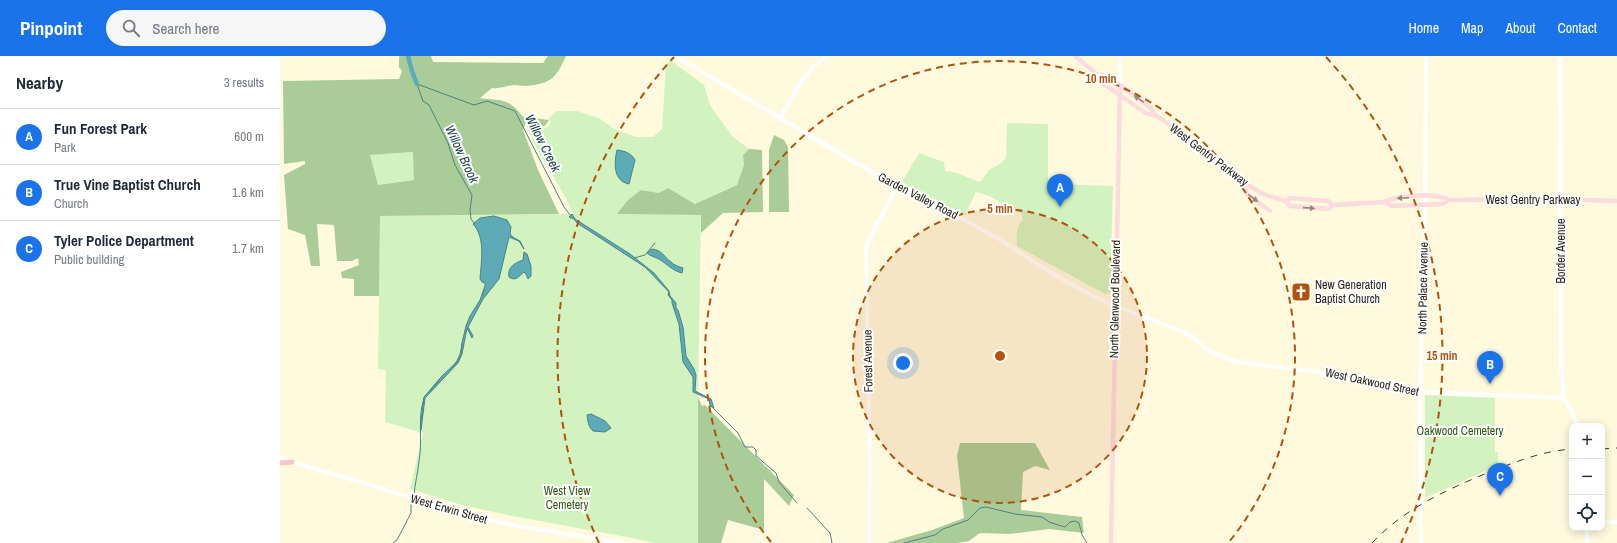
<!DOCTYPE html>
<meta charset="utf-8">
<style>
:root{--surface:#fff;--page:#f6f6f7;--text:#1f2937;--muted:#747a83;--line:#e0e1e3;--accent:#1a73e8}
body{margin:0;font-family:"Archivo Narrow",sans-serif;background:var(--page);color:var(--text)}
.controls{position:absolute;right:12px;bottom:12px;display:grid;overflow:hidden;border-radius:8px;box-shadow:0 2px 10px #0003}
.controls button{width:36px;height:36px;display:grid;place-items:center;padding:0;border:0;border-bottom:1px solid var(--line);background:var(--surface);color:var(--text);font:20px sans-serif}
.you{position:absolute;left:623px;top:307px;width:14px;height:14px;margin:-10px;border:3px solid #fff;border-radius:50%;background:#1a73e8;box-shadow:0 0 0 6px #1a73e833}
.badge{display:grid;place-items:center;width:26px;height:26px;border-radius:50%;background:var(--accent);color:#fff;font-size:13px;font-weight:700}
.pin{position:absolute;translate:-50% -33px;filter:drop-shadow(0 1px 2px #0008)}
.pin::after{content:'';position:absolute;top:21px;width:14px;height:12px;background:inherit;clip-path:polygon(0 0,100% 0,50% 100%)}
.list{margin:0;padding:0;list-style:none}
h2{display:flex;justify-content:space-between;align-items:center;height:52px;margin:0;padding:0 16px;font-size:17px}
h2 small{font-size:13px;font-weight:400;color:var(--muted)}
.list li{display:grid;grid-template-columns:26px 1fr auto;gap:12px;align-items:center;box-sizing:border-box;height:56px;padding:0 16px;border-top:1px solid var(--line)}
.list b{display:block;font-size:15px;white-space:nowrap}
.list p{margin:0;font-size:13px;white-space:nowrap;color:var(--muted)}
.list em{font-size:13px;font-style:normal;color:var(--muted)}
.icon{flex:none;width:22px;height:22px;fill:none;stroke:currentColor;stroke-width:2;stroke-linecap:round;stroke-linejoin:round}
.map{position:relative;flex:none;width:1337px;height:487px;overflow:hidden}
header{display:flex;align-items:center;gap:24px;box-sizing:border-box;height:56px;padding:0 20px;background:var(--accent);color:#fff}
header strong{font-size:19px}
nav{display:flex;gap:22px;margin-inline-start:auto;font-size:14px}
.search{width:280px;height:36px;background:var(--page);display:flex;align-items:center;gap:10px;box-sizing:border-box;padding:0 14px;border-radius:22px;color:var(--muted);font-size:15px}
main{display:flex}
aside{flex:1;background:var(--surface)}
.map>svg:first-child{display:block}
.green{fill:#d2f3c0}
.forest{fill:#aacc98;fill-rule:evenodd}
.water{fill:#5eabb8;stroke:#4c8186}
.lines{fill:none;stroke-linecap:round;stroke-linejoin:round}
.stream{stroke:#4c8186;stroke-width:1}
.river{stroke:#5eabb8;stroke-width:4.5}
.secondary{stroke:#fff;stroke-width:4}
.primary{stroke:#fbdcde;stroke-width:4.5}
.highway{stroke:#f8c5c8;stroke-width:5}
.rail{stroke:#3c382a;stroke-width:1;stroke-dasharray:7 7;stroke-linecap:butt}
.oneway{fill:#998783}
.ring{fill:none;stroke:#b2520f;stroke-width:2;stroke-dasharray:7 5}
.labels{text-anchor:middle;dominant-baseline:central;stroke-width:4;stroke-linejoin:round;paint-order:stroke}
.street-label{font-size:12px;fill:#221f13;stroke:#fff}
.poi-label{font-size:12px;fill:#221f13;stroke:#fff;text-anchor:start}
.park-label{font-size:12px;fill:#305811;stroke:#fff}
.water-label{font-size:13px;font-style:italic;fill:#1b4146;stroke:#fff}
.centre{fill:#b2520f;stroke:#fff;stroke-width:2}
.ring-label{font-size:12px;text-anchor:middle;font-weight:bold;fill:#b2520f;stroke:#fff;stroke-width:4;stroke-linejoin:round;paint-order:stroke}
</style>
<header>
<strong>Pinpoint</strong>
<div class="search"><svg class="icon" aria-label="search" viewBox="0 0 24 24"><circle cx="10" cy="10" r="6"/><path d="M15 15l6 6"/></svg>Search here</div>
<nav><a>Home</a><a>Map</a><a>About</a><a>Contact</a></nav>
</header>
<main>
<aside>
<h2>Nearby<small>3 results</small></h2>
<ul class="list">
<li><span class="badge">A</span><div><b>Fun Forest Park</b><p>Park</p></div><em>600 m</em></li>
<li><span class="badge">B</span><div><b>True Vine Baptist Church</b><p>Church</p></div><em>1.6 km</em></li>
<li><span class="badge">C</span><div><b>Tyler Police Department</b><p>Public building</p></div><em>1.7 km</em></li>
</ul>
</aside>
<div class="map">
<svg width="1337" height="487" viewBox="0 0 1337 487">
<rect width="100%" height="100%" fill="#fffade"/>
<path class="green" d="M 391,5 L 424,29 L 430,49 L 452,80 L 469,93 L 463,99 L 464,109 L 457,129 L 415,148 L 388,132 L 379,137 L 361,134 L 337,158 L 421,159 L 418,341 L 418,487 L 374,487 L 357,483 L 223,458 L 182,449 L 130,433 L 143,377 L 105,366 L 106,314 L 98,313 L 100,160 L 294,158 C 290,152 288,146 284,139 C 272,116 255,95 247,70 L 256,73 L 268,71 L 271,66 L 268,63 L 277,55 L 297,55 L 319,62 L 334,73 L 356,81 L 373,81 L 382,73 L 386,8 Z
M 727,67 L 768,68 L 768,128 L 833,130 L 830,237 L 825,238 L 737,190 C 737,181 735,170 743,164 L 742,158 L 707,139 L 696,136 L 685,159 L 622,126 L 639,97 L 664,106 L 665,115 C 676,115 688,122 700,126 L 709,114 L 721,107 L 726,102 Z
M 134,96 L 134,124 L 98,129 L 90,99 Z
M 1145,339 L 1215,342 L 1215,396 L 1218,396 L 1218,409 L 1145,442 Z"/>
<path class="forest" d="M 120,0 L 151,0 L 153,6 L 263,7 L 268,0 L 286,0 C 276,22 271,28 246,30 C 242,30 238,29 234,29 C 225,30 221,33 212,32 L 200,42 C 221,45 228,41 243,61 L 269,64 L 265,70 L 255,71 L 246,66 L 243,74 L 258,114 L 279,158 L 100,160 L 99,240 L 74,240 L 74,223 L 62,222 L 61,216 L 79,209 L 78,202 L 72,205 L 57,205 L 54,169 L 37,168 L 40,210 L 31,210 L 25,179 L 8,173 L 4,119 L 25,108 L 25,105 L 4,108 L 3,25 L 119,23 L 122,15 L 119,11 L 119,1 ZM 133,96 L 134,124 L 98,129 L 90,99 Z
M 494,79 L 504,84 L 508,91 L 509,156 L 489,156 L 489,94 Z
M 469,93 L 482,94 L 483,156 L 443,157 L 421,177 L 421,159 L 337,158 L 348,144 L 361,134 L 379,137 L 388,132 L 415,148 L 457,129 L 464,109 L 463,99 Z
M 418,341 L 422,350 L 425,349 L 514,439 L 509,450 L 484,423 L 484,474 L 448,464 L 441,487 L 418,487 Z
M 680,387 L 755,387 L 770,414 L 755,410 L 743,416 L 741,454 L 802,461 L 804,477 L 769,473 L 729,478 L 700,477 L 689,485 L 677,487 L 607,487 L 652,474 L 684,462 L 677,400 Z"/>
<path class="water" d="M 337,94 C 345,95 351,97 355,104 L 349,128 C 333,125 334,107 337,94 Z
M 292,158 L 295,163 L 350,198 L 374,217 L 389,235 L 390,240 L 396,247 L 396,252 L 398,254 L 403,271 L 406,300 L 414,313 L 416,319 L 415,335 L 431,343 L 434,352 L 430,350 L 429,343 L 413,336 L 413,321 L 403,306 L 399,268 L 392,247 L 392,244 L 388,239 L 389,236 L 365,211 L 297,167 L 294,163 L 289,161 Z
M 214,160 L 227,164 L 231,171 L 230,178 L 234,182 L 240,185 L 244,193 L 239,185 L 229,181 L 219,223 L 203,243 L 188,271 L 193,280 L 192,282 L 187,272 L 182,298 L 178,307 L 145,342 L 141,374 L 141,364 L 144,341 L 162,320 L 178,305 L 181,298 L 182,287 L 186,270 L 190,260 L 200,244 L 205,230 L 205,227 L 202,226 L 200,223 C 201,206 206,182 193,168 L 200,162 Z
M 372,193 C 382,194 384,201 391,206 C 394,209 399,211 403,212 L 402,217 C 393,215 387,208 379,203 C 375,201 370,200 367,197 Z
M 244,196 L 247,198 L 251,210 L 251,220 L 248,223 L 246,218 L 244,216 C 239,220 236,226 229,221 C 227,211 235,207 243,204 Z
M 311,358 L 325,365 L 331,372 L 325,376 L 313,375 C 308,370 308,366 307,359 Z"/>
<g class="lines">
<path class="stream" d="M 137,28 L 143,45 L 149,49 L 168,87 L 175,109 L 192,139 L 190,154 L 191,163 L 194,167
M 137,28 L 194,49 L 207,45 L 235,55 L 284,151 L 291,160
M 354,202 L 365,199 L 375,187
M 202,240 L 204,234
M 171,312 C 178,306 181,297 182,288
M 151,334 L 160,323
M 433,352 L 458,377 L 465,391 L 473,391 L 476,394 L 476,400 L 496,417 L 499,426 L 517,447
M 134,439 C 135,427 138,416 139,405 C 143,384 137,363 144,342
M 527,452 L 550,477 L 552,487
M 113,487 L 117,484 L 131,457 L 131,448
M 624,487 L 655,479 L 663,473 L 688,464 L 700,452 L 706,451 L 735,458 L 762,461 L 769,466 L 785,471 L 790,466 L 795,465 L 799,467 L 802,479 L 807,487"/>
<path class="river" d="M 128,0 L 132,15 L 137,28"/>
<path class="secondary" d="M 395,0 L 617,131 L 685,164 L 722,185 L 768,215 L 805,236 L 825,246 L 904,276 L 913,281 L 927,294 L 948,303 L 958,306 L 1072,320 L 1105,326 L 1144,336 L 1284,342
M 1280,0 L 1281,311 L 1284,342 L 1291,354 L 1298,370
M 840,30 L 840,0
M 500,63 C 512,41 525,13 547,0
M 0,402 L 199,462 L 232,469 L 343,487
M 1322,466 L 1337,466
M 589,487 L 590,416 L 586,193 L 589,183 L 617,131
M 1141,487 L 1140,336 L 1145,148 L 1146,0
M 1307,487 L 1307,472"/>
<path class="primary" d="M 795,0 L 819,20 L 821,26 L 867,58 L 875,59 L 883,64 L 964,127 L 983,138 L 1006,145 L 1010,150 L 1048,153 L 1053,149 L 1105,146 C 1117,139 1157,137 1169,144 L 1281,143 L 1337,145
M 819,20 L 826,19 L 871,52 L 875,59
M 962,127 L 967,138 L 990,155
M 1006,145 L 1010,142 L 1048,145 L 1053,149
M 1105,146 L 1112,150 L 1163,148 L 1169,144
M 831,487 L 840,30"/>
<path class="highway" d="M 0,407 L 12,406"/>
<path class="rail" d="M 1322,393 L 1337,392
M 1092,487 C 1124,453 1164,435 1207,417 C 1235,406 1262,395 1292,393"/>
</g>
<defs><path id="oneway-solid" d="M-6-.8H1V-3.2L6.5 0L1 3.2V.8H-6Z"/></defs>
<g class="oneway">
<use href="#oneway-solid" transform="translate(859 43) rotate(-145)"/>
<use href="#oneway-solid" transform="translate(973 142) rotate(37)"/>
<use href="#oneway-solid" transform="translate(1123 142) rotate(177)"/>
<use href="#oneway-solid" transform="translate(1029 152) rotate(4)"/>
</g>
<circle cx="720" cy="300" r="147" fill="#b2520f" fill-opacity=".12"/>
<g class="ring">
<circle cx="720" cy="300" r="147"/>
<path d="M491 486A295 295 0 1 1 949 486"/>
<path d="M319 487A442 442 0 0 1 394 1M1046 1A442 442 0 0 1 1121 487"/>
</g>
<defs>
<symbol id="church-square" viewBox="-11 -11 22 22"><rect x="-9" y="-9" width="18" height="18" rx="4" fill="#b2520f" stroke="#fff"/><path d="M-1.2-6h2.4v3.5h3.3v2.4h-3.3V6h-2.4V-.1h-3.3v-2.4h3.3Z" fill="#fff"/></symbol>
</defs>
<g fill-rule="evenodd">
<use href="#church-square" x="1010" y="225" width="22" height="22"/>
</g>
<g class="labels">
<g class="street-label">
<text transform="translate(929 99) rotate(37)">West Gentry Parkway</text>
<text transform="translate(638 140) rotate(27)">Garden Valley Road</text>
<text x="1253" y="144">West Gentry Parkway</text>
<text transform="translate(1281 195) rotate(-90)">Border Avenue</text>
<text transform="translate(1143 232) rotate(-89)">North Palace Avenue</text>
<text transform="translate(835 243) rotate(-89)">North Glenwood Boulevard</text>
<text transform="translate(588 305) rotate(-91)">Forest Avenue</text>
<text transform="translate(1092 326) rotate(12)">West Oakwood Street</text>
<text transform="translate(169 453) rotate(16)">West Erwin Street</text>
</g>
<g class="poi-label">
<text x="1035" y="229">New Generation<tspan x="1035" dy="14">Baptist Church</tspan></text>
</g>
<g class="park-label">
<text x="1180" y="375">Oakwood Cemetery</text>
<text x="287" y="435">West View<tspan x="287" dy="14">Cemetery</tspan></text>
</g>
<g class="water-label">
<text transform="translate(263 87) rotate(63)">Willow Creek</text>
<text transform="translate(182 98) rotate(65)">Willow Brook</text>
</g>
</g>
<circle cx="720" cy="300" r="6" class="centre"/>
<g class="ring-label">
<text x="821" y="27">10 min</text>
<text x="720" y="157">5 min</text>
<text x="1162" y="304">15 min</text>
</g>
</svg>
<div class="controls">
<button>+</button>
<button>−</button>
<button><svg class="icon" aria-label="locate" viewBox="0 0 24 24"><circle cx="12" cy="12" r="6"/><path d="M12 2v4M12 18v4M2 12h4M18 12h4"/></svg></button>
</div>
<div class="you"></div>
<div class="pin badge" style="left:780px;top:151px">A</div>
<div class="pin badge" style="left:1210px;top:328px">B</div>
<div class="pin badge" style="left:1220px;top:440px">C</div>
</div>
</main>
